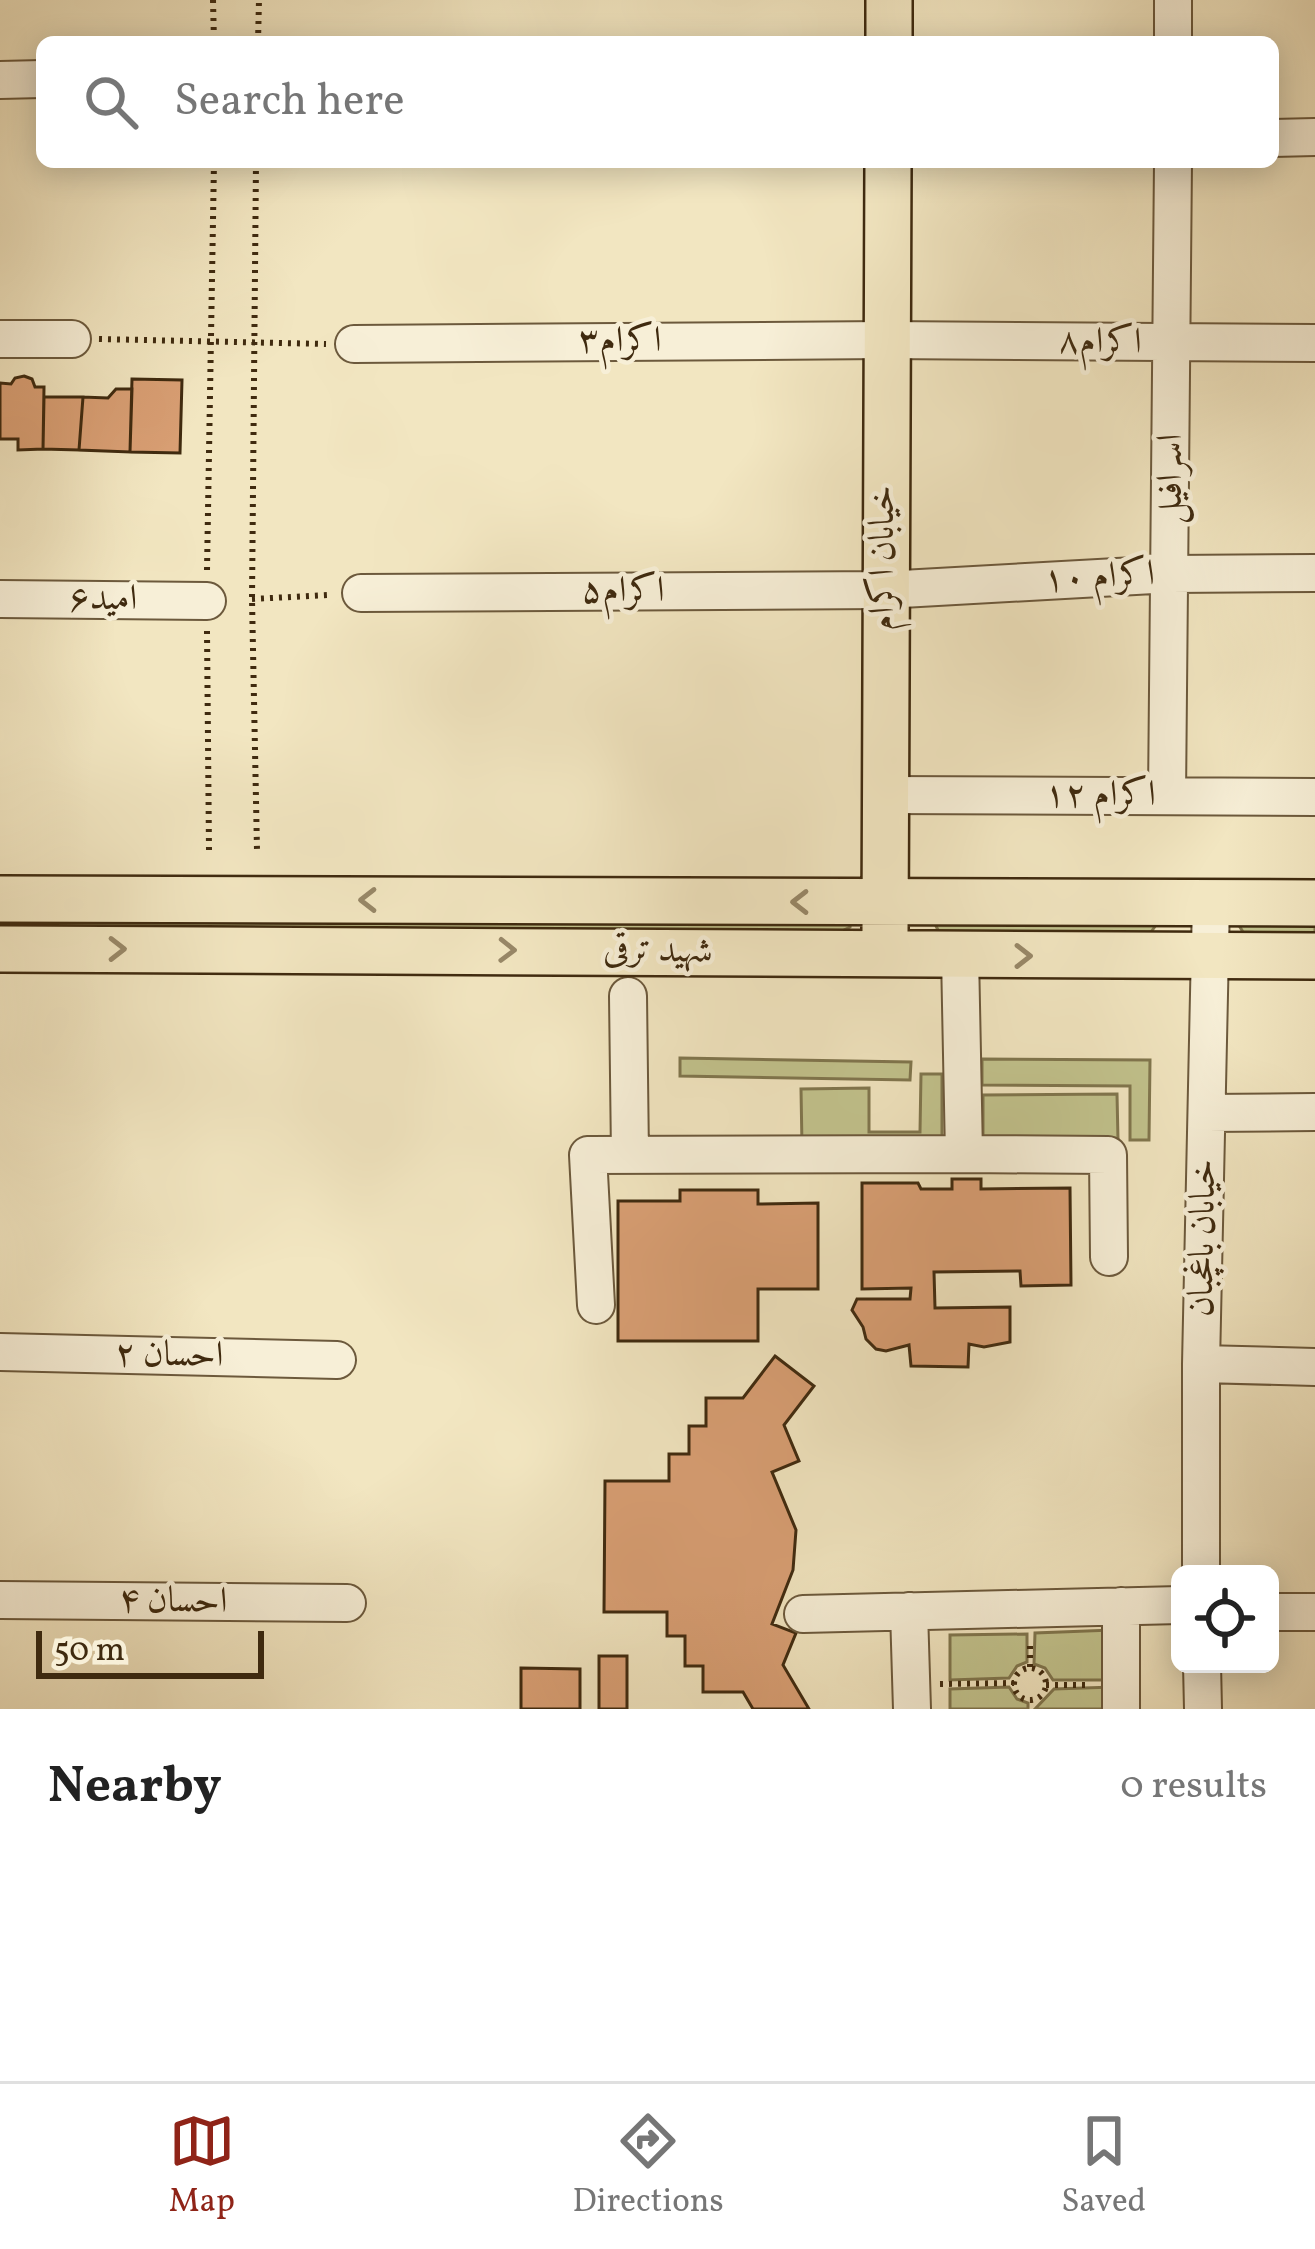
<!DOCTYPE html>
<meta charset="utf-8">
<style>
:root{--surface:#fff;--page:#f6f6f6;--text:#222;--muted:#767676;--line:#e0e0e0;--accent:#8f2418}
body{margin:0;font-family:Vollkorn,Amiri,serif;background:var(--page);color:var(--text)}
.controls{position:absolute;right:36px;bottom:36px;display:grid;overflow:hidden;border-radius:18px;box-shadow:0 6px 30px #0003}
.controls button{width:108px;height:108px;display:grid;place-items:center;padding:0;border:0;border-bottom:3px solid var(--line);background:var(--surface);color:var(--text);font:60px sans-serif}
.scale{position:absolute;left:36px;bottom:30px;width:228px;box-sizing:border-box;padding-left:12px;border:6px solid #3f2a0f;border-top:0;font-size:33px;line-height:42px;white-space:nowrap;color:#3f2a0f;-webkit-text-stroke:9px #f7efd7;paint-order:stroke}
.list{margin:0;padding:0;list-style:none}
h2{display:flex;justify-content:space-between;align-items:center;height:156px;margin:0;padding:0 48px;font-size:51px}
h2 small{font-size:39px;font-weight:400;color:var(--muted)}
.icon{flex:none;width:66px;height:66px;fill:none;stroke:currentColor;stroke-width:2;stroke-linecap:round;stroke-linejoin:round}
.map{position:relative;flex:none;width:1315px;height:1709px;overflow:hidden}
.search{position:absolute;background:var(--surface);box-shadow:0 6px 30px #0003;left:36px;right:36px;top:36px;height:132px;display:flex;align-items:center;gap:30px;box-sizing:border-box;padding:0 42px;border-radius:18px;color:var(--muted);font-size:45px}
.sheet{height:372px;background:var(--surface)}
nav{display:flex;justify-content:space-around;align-items:center;box-sizing:border-box;height:168px;border-top:3px solid var(--line);background:var(--surface);font-size:33px;color:var(--muted)}
nav a{display:grid;justify-items:center;gap:6px}
nav .on{color:var(--accent)}
.map>svg:first-child{display:block}
.green{fill:#c2c38d;stroke:#80764e;stroke-width:3}
.building{fill:#d99f74;stroke:#3f2a0f;stroke-width:3}
.lines{fill:none;stroke-linecap:round;stroke-linejoin:round}
.minor-casing{stroke:#6c593c;stroke-width:40}
.major-casing{stroke:#3f2a0f;stroke-width:50}
.path{stroke:#3f2a0f;stroke-width:6;stroke-dasharray:3 6;stroke-linecap:butt}
.minor{stroke:#f7efd7;stroke-width:36}
.major{stroke:#f2e6c1;stroke-width:45}
.oneway{stroke:#988868}
.labels{text-anchor:middle;dominant-baseline:central;stroke-width:9;stroke-linejoin:round;paint-order:stroke}
.street-label{font-size:36px;fill:#3f2a0f;stroke:#f7efd7}
</style>
<div class="map">
<svg width="1315" height="1709" viewBox="0 0 1315 1709">
<rect width="100%" height="100%" fill="#f2e6c1"/>
<filter id="stains"><feTurbulence type="fractalNoise" baseFrequency=".00167" numOctaves="4"/><feColorMatrix values="0 0 0 0 .2 0 0 0 0 .09 0 0 0 0 .02 0 0 0 .5 -.17"/></filter>
<radialGradient id="worn" r=".72"><stop offset=".6" stop-color="#630" stop-opacity="0"/><stop offset="1" stop-color="#630" stop-opacity=".3"/></radialGradient>
<path class="green" d="M 0,913 L 851,919 L 850,927 L 838,933 L 0,932 Z
M 1315,916 L 1315,935 L 1243,932 L 1240,927 L 1243,919 Z
M 1150,919 L 1156,925 L 1151,932 L 1140,934 L 940,934 L 934,922 Z
M 680,1058 L 911,1062 L 910,1080 L 680,1076 Z
M 982,1059 L 1150,1060 L 1149,1140 L 1130,1140 L 1130,1086 L 982,1085 Z
M 921,1074 L 942,1074 L 942,1145 L 802,1146 L 801,1089 L 869,1088 L 869,1132 L 920,1132 Z
M 1117,1094 L 1118,1140 L 983,1142 L 983,1095 Z
M 1112,1630 L 1113,1680 L 1053,1680 L 1045,1668 L 1034,1664 L 1035,1633 Z
M 1027,1634 L 1027,1662 L 1017,1666 L 1009,1678 L 950,1680 L 950,1635 Z
M 1009,1687 L 1017,1699 L 1028,1703 L 1028,1709 L 950,1709 L 950,1689 Z
M 1113,1687 L 1113,1709 L 1035,1709 L 1054,1689 Z"/>
<path class="building" d="M 24,376 L 32,379 L 35,387 L 44,387 L 43,449 L 18,450 L 18,439 L 0,439 L 0,383 L 11,384 L 15,378 Z
M 132,379 L 182,380 L 180,453 L 130,452 Z
M 116,389 L 132,389 L 130,452 L 79,450 L 83,397 L 108,398 Z
M 44,397 L 83,397 L 79,450 L 43,449 Z
M 952,1179 L 981,1179 L 981,1189 L 1070,1188 L 1071,1285 L 1021,1286 L 1020,1271 L 934,1272 L 935,1308 L 1010,1307 L 1010,1342 L 984,1347 L 969,1344 L 968,1367 L 911,1366 L 909,1345 L 886,1351 L 876,1349 L 866,1339 L 863,1327 L 852,1310 L 857,1299 L 910,1299 L 911,1288 L 862,1289 L 862,1183 L 918,1183 L 921,1189 L 952,1189 Z
M 680,1190 L 758,1190 L 758,1204 L 818,1203 L 818,1289 L 758,1289 L 758,1341 L 618,1341 L 618,1201 L 680,1201 Z
M 775,1356 L 814,1386 L 784,1425 L 799,1461 L 772,1472 L 796,1530 L 793,1570 L 772,1624 L 796,1633 L 783,1665 L 809,1709 L 753,1709 L 743,1692 L 703,1692 L 703,1666 L 685,1666 L 685,1636 L 667,1636 L 667,1612 L 604,1612 L 605,1481 L 669,1481 L 669,1454 L 689,1454 L 689,1426 L 706,1426 L 706,1398 L 743,1398 Z
M 599,1656 L 627,1656 L 627,1709 L 599,1709 Z
M 521,1668 L 580,1669 L 580,1709 L 521,1709 Z"/>
<g class="lines">
<defs>
<path id="minor" d="M 1173,42 L 1173,0
M 0,80 L 42,79
M 1273,138 L 1315,137
M 0,339 L 72,339
M 354,344 L 885,340 L 1315,343
M 361,593 L 884,590 L 1171,574 L 1315,573
M 0,599 L 207,601
M 885,795 L 1315,797
M 1167,796 L 1173,162
M 960,955 L 964,1154 L 1108,1155 L 1109,1257
M 628,996 L 630,1155
M 1207,1113 L 1315,1112
M 596,1305 L 588,1155 L 964,1154
M 0,1352 L 337,1360
M 1201,1364 L 1315,1367
M 1201,1574 L 1201,1364 L 1211,902
M 0,1600 L 347,1603
M 909,1611 L 912,1709
M 1270,1612 L 1315,1612
M 803,1614 L 1180,1605
M 1202,1664 L 1203,1709
M 1121,1709 L 1121,1606"/>
<path id="major" d="M 889,42 L 889,0
M 0,899 L 1315,903
M 885,933 L 888,162
M 0,949 L 1315,956"/>
</defs>
<use href="#minor" class="minor-casing"/>
<use href="#major" class="major-casing"/>
<path class="path" d="M 213,0 L 214,42
M 258,42 L 259,0
M 256,162 L 252,599 L 257,850
M 99,339 L 326,344
M 207,570 L 214,162
M 252,599 L 329,595
M 207,631 L 209,850
M 1030,1667 L 1030,1641
M1014 1684a16 16 0 1 1 32 0a16 16 0 1 1-32 0Z
M 940,1684 L 1014,1683
M 1046,1685 L 1091,1685"/>
<use href="#minor" class="minor"/>
<use href="#major" class="major"/>
</g>
<defs><path id="oneway-chevron" d="M-2-3.5L2.5 0L-2 3.5" fill="none" stroke-width="1.6" stroke-linecap="round" stroke-linejoin="round" transform="scale(3)"/></defs>
<g class="oneway">
<use href="#oneway-chevron" transform="translate(368 900) rotate(-180)"/>
<use href="#oneway-chevron" transform="translate(800 902) rotate(-180)"/>
<use href="#oneway-chevron" transform="translate(117 949)"/>
<use href="#oneway-chevron" transform="translate(507 950) rotate(1)"/>
<use href="#oneway-chevron" transform="translate(1023 956)"/>
</g>
<g class="labels">
<g class="street-label">
<text x="620" y="342">اکرام۳</text>
<text transform="translate(1100 343) rotate(1)">اکرام۸</text>
<text transform="translate(1172 479) rotate(-90)">اسرافیل</text>
<text transform="translate(884 558) rotate(-90)">خیابان اکرام</text>
<text transform="translate(1099 578) rotate(-3)">اکرام ۱۰</text>
<text x="623" y="592">اکرام۵</text>
<text x="103" y="600">امید۶</text>
<text x="1100" y="796">اکرام ۱۲</text>
<text transform="translate(658 952) rotate(1)">شهید ترقی</text>
<text transform="translate(1204 1238) rotate(-89)">خیابان باغچبان</text>
<text transform="translate(169 1356) rotate(1)">احسان ۲</text>
<text transform="translate(173 1602) rotate(1)">احسان ۴</text>
</g>
</g>
<rect width="100%" height="100%" filter="url(#stains)"/>
<rect width="100%" height="100%" fill="url(#worn)"/>
</svg>
<div class="controls">
<button><svg class="icon" aria-label="locate" viewBox="0 0 24 24"><circle cx="12" cy="12" r="6"/><path d="M12 2v4M12 18v4M2 12h4M18 12h4"/></svg></button>
</div>
<div class="scale">50 m</div>
<div class="search"><svg class="icon" aria-label="search" viewBox="0 0 24 24"><circle cx="10" cy="10" r="6"/><path d="M15 15l6 6"/></svg>Search here</div>
</div>
<section class="sheet">
<h2>Nearby<small>0 results</small></h2>
<ul class="list">
</ul>
</section>
<nav>
<a class="on"><svg class="icon" aria-label="map" viewBox="0 0 24 24"><path d="M3 6l6-2 6 2 6-2v14l-6 2-6-2-6 2zM9 4v14M15 6v14"/></svg>Map</a>
<a><svg class="icon" aria-label="directions" viewBox="0 0 24 24"><path d="M12 3l9 9-9 9-9-9zM9 14v-3h6M13 9l2 2-2 2"/></svg>Directions</a>
<a><svg class="icon" aria-label="saved" viewBox="0 0 24 24"><path d="M7 4h10v16l-5-4-5 4z"/></svg>Saved</a>
</nav>
